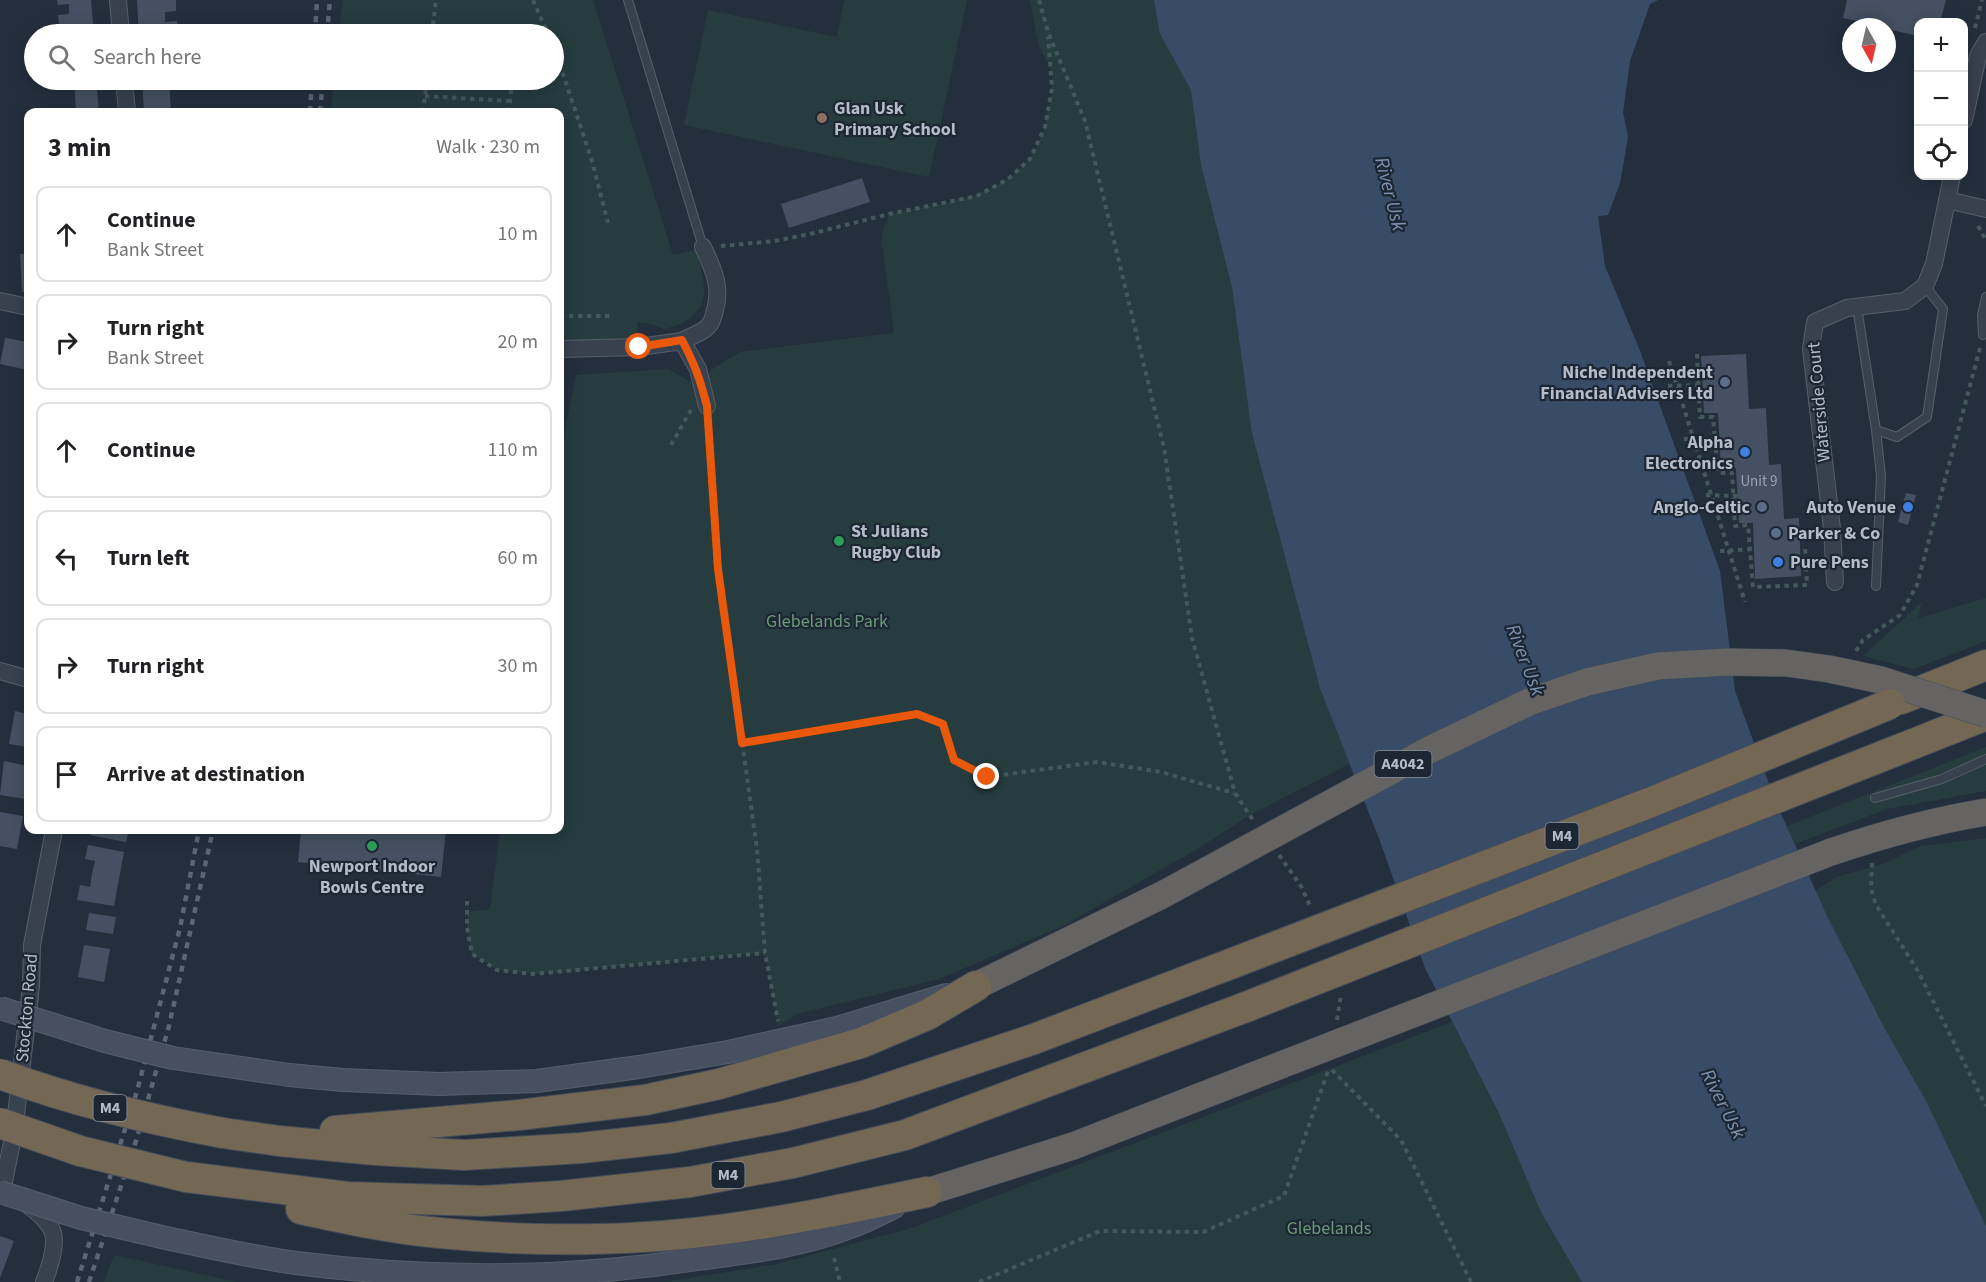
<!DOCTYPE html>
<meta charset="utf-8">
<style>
:root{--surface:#fff;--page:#f6f6f6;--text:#202124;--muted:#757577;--line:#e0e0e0}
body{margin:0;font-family:"Source Sans 3",sans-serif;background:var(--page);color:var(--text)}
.controls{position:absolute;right:18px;top:18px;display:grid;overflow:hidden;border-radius:12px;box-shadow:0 3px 15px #0003}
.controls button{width:54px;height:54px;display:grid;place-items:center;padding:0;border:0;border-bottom:2px solid var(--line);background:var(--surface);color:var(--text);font:30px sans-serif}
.compass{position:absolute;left:1842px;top:18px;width:54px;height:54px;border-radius:50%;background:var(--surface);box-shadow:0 3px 15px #0003;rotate:172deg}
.stop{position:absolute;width:18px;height:18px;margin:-14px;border:4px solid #ea580c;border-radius:50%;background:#fff}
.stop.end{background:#ea580c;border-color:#fff;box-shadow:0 2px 6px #0008}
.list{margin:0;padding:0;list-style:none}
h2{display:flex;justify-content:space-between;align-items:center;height:78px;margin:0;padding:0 24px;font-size:26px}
h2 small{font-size:20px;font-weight:400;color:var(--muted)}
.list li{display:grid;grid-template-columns:39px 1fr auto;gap:18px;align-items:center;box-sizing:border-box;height:96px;margin:0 12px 12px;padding:0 12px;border:2px solid var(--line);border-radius:12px}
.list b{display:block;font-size:22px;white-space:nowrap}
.list p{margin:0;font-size:20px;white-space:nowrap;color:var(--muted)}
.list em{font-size:20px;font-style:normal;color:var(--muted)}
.icon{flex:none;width:33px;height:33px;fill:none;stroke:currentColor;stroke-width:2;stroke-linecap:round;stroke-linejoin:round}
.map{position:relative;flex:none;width:1986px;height:1282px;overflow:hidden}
.search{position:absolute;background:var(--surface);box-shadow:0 3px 15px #0003;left:24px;top:24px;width:540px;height:66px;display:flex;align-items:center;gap:15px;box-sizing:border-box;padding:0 21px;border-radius:33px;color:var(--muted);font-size:22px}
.panel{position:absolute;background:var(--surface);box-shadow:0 3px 15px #0003;left:24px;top:108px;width:540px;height:726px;border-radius:12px}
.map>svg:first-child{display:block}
.green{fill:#263c3f}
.water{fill:#394c67}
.building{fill:#455162}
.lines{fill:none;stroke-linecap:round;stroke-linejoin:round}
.service-casing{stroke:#565f6c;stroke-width:10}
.minor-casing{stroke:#565f6c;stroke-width:18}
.secondary-casing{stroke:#565f6c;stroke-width:24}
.trunk-casing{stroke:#434c59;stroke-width:28}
.motorway-casing{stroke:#434c59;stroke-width:32}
.path{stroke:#44595c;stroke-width:4;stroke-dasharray:4.5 4.5;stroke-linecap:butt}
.service{stroke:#38414e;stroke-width:8}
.minor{stroke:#38414e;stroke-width:16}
.secondary{stroke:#465061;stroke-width:22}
.trunk{stroke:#656462;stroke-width:27}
.motorway{stroke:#746855;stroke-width:30}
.rail{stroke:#5a6575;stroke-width:4.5;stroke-dasharray:6 6;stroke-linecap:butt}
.secondary-bridge-casing{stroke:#565f6c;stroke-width:24;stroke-linecap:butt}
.trunk-bridge-casing{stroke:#434c59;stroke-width:28;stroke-linecap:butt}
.motorway-bridge-casing{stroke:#434c59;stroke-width:32;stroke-linecap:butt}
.secondary-bridge{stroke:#465061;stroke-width:22}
.trunk-bridge{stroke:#656462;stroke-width:27}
.motorway-bridge{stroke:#746855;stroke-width:30}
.route{stroke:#ea580c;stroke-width:8}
.education-dot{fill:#8d6e63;stroke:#1d2633;stroke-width:2}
.service-dot{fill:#5c6f8a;stroke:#1d2633;stroke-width:2}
.shop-dot{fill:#3f7fe0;stroke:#1d2633;stroke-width:2}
.leisure-dot{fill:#2e9e5b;stroke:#1d2633;stroke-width:2}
.labels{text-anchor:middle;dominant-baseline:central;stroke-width:4.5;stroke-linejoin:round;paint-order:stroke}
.number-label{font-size:15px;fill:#98a1af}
.shield{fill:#1d2633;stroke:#878f9c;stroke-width:1.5}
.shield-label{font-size:16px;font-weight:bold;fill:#b4bcc9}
.poi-label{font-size:18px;font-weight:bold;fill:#b4bcc9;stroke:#1d2633;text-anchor:start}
.street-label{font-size:18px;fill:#b4bcc9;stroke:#1d2633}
.park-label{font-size:18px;fill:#6b9a76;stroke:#1d2633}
.water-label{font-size:20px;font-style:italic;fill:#7c92b1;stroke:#1d2633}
</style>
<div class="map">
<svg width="1986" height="1282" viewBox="0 0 1986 1282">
<rect width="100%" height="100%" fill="#242f3e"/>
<path class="green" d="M 343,0 L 593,0 L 673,255 L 695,250 C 703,274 714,305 686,321 C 680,325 671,327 664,329 L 650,324 L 637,322 L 639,347 L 560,349 L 560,112 L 331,112 L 334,80 L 554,80 L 554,34 L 339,34 Z
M 844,0 L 967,0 L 929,177 L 684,125 L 708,10 L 837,37 Z
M 1030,0 L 1265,0 L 1711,1282 L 664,1282 L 777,1264 L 912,1228 L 1452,1022 L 1425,968 L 1380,841 L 1349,764 L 1250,815 L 1199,848 L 1063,926 L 939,979 L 797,1014 L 778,1026 L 765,953 L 533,974 L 497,970 L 472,954 L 467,928 L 467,912 L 490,909 L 500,830 L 560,830 L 560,453 L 576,375 L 668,369 L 703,389 L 711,370 L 740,352 L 894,333 L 881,236 L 889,214 C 955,200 1032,197 1047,115 C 1050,101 1054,85 1051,70 C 1048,61 1041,54 1039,45 C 1035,31 1033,15 1030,0 Z
M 1658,0 L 1650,4 L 1630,61 L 1623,112 L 1628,137 L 1620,183 L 1608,215 L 1598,216 L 1605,266 L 1640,351 L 1720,571 L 1735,691 L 1776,803 L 1787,826 L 1986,747 L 1986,791 L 1887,809 L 1795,844 L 1816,891 L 1836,877 L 1883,864 L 1921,846 L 1986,838 L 1986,1282 L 1436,75 Z
M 1986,598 L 1986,641 L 1914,669 L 1863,656 L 1922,602 L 1918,618 Z
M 114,1255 L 237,1282 L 104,1282 Z"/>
<path class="water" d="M 1154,0 L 1658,0 L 1650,4 L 1630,61 L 1623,112 L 1628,137 L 1620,183 L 1608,215 L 1598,216 L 1605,266 L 1640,351 L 1720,571 L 1735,691 L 1776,803 L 1827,916 L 1885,1029 L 1926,1101 L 1986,1226 L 1986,1282 L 1582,1282 L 1541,1212 L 1499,1113 L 1425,968 L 1380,841 L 1320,688 L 1252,433 L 1232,287 L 1201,165 L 1191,90 L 1160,34 Z"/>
<path class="building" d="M 57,0 L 91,0 L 94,34 L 60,34 L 58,15 L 69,14 L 69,4 L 58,5 Z
M 137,0 L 176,0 L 176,11 L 165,12 L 165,22 L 177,21 L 178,34 L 139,34 Z
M 1847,0 L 1946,0 L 1940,22 L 1918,22 L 1918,36 L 1887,29 L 1887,27 L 1843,18 Z
M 74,80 L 96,80 L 99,112 L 76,112 Z
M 142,80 L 169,80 L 171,112 L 144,112 Z
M 862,178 L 870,202 L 789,228 L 781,204 Z
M 20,254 L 28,254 L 28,292 L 22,292 Z
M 5,338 L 28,342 L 28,370 L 0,364 Z
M 1746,354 L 1749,409 L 1766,408 L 1769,465 L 1781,464 L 1784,519 L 1799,518 L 1801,576 L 1755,579 L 1753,523 L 1739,523 L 1736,468 L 1721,469 L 1718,413 L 1704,413 L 1701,356 Z
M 1906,493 L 1916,495 L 1908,525 L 1898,522 Z
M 15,711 L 28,714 L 28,747 L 9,744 Z
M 4,761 L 28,766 L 25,799 L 0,795 Z
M 0,812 L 23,816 L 17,849 L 0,846 Z
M 91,830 L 129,830 L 126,842 L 90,835 Z
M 301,830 L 446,830 L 441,877 L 298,862 Z
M 88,845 L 124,852 L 114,906 L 77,900 L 80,885 L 90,887 L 92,874 L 95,861 L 85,859 Z
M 89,913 L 116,917 L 113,934 L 86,930 Z
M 84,945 L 110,949 L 104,982 L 78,977 Z
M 0,1236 L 14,1241 L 0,1278 Z"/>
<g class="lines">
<defs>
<path id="service" d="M 628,0 L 703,247
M 1857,307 L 1876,430 L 1897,437 L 1927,417 L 1943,309 L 1925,286
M 1983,335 L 1982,315 L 1986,297
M 1876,586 L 1881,476 L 1876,430
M 1875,798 L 1942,779 L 1986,759"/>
<path id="minor" d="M 118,0 L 121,34
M 124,80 L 127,112
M 1964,120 L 1978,56 L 1986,42
M 1947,200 L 1986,209
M 0,301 L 28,307
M 682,341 C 691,336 705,332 710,324 C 713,320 714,314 715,310 C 722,286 713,269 703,247
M 560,349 L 639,347 L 682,341 L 698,369 L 707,406
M 1835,582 L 1832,529 L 1811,349 L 1815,322 L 1847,308 L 1905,301 L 1925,286 L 1934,264 L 1952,176
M 0,671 L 28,679
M 3,1187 L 14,1132 L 31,986 L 32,945 L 54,830
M 25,1203 C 34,1209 47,1220 52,1230 C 58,1244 49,1269 44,1282"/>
<path id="secondary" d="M 289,1075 L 343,1080 L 439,1084 L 537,1081 L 639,1067 L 728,1052 L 837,1028 L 946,995
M 166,1238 C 209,1247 252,1257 296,1263 C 430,1280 564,1280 698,1259 C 750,1252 804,1246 853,1226 C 867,1221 880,1214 894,1207"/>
<path id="trunk" d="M 976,986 L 1162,895
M 927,1192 L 1073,1146 L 1281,1065"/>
<path id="motorway" d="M 1901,699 L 1986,665
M 1903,748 L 1986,715
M 335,1131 L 519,1115 L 645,1100 L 719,1084 L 861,1043 L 927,1015 L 976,986
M 223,1133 L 279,1141 L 376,1150 L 464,1155 L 581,1148 L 671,1138 L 781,1117 L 867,1095 L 1034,1039 L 1233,963
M 186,1177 L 347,1197 L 482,1201 L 561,1196 L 690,1182 L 793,1163 L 905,1135 L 1246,1007
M 301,1209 C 347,1219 393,1229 440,1233 C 532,1242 635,1242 726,1229 C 793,1220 860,1206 927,1192"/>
</defs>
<use href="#service" class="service-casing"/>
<use href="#minor" class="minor-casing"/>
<use href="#secondary" class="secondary-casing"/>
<use href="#trunk" class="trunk-casing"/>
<use href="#motorway" class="motorway-casing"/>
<path class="path" d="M 533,0 L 548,34
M 1039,0 L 1048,32 L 1085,121 L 1164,448 L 1192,638 L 1235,793 L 1253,820
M 1975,28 L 1982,0
M 432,34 L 436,0
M 554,47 L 592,161 L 608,223
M 425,96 L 510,101
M 423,112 L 427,80
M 509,112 L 512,80
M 1978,226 L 1986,240
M 721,246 L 775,241 L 810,234 L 889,214 L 977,196 L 1008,179 L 1030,159 L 1045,127 L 1052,88 L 1048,37
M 560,316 L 613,316
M 1697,354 L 1700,417 L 1713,417 L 1718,473 L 1732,473 L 1735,526 L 1748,525 L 1753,587 L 1807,585 L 1805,548
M 1669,361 L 1745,602
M 1668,386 L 1702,385
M 708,421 L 718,569 L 757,849 L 765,953 L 778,1021
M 1684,439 L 1720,439
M 671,445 L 691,410
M 1706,495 L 1738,496
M 1720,551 L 1754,549
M 1856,651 L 1863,640 L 1900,615 L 1917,585 L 1980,348
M 742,743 L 917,714 L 943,724 L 954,760 L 987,777 L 1097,762 L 1161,772 L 1234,793
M 1279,855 L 1301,886 L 1311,908
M 1872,863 L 1871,889 L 1876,905 L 1918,971 L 1986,1106
M 467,901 L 467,928 L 472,954 L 497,970 L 533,974 L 765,953
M 1337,1020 L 1341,995
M 1332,1070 L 1401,1140 L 1471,1282
M 834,1258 L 840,1282
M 979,1282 L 1100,1231 L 1203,1232 L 1284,1196 L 1328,1071"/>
<use href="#service" class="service"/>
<use href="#minor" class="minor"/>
<use href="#secondary" class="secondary"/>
<use href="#trunk" class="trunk"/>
<use href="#motorway" class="motorway"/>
<path class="rail" d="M 315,34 L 317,0
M 327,34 L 330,0
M 310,112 L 312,80
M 320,112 L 323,80
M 77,1282 L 137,1091 L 180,928 L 199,830
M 89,1282 L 136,1141 L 169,1026 L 213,830"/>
<defs>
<path id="secondary-bridge" d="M 0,1008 L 105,1041 L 173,1058 L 289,1075
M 0,1192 L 81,1218 L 166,1238"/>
<path id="trunk-bridge" d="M 1162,895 L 1429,750 L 1529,702 L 1587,682 L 1658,666 L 1727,662 L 1786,663 L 1829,669 L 1881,680 L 1986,714
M 1281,1065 L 1831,852 C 1884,834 1931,821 1986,812"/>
<path id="motorway-bridge" d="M 1233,963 L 1654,801 L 1890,704
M 1246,1007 L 1903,748
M 0,1074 C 72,1101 147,1119 223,1133
M 0,1123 L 80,1151 L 186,1177"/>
</defs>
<use href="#secondary-bridge" class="secondary-bridge-casing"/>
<use href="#trunk-bridge" class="trunk-bridge-casing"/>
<use href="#motorway-bridge" class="motorway-bridge-casing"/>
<use href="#secondary-bridge" class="secondary-bridge"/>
<use href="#trunk-bridge" class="trunk-bridge"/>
<use href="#motorway-bridge" class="motorway-bridge"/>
</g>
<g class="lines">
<path class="route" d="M 639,347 L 682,340 C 695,365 700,379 707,406 L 718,569 L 742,743 L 917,714 L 943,724 L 954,760 L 987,777"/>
</g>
<circle class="education-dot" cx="822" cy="118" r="6"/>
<g class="service-dot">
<circle cx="1725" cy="382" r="6"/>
<circle cx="1762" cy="507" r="6"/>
<circle cx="1776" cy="533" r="6"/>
</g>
<g class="shop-dot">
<circle cx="1745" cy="452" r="6"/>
<circle cx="1908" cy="507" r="6"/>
<circle cx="1778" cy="562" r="6"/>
</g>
<g class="leisure-dot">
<circle cx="839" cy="541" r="6"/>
<circle cx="372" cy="846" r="6"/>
</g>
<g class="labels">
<g class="number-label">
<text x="1759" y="481">Unit 9</text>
</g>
<g class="shield">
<rect x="1374.5" y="751" width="57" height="26" rx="4.5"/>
<rect x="1545.5" y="823" width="33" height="26" rx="4.5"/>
<rect x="93.5" y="1095" width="33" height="26" rx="4.5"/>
<rect x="711.5" y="1162" width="33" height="26" rx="4.5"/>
</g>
<g class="shield-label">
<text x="1403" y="764">A4042</text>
<text x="1562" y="836">M4</text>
<text x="110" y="1108">M4</text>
<text x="728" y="1175">M4</text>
</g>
<g class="poi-label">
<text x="834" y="108">Glan Usk<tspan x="834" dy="21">Primary School</tspan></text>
<text x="1713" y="372" text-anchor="end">Niche Independent<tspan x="1713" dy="21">Financial Advisers Ltd</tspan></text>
<text x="1733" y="442" text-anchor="end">Alpha<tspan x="1733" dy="21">Electronics</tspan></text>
<text x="1750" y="507" text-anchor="end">Anglo-Celtic</text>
<text x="1896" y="507" text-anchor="end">Auto Venue</text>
<text x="851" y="531">St Julians<tspan x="851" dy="21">Rugby Club</tspan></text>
<text x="1788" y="533">Parker &amp; Co</text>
<text x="1790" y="562">Pure Pens</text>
<text x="372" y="866" text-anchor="middle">Newport Indoor<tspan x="372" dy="21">Bowls Centre</tspan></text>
</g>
<g class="street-label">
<text transform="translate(1819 402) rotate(-95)">Waterside Court</text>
<text transform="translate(27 1008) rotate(-85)">Stockton Road</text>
</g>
<g class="park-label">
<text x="827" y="621">Glebelands Park</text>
<text x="1329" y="1228">Glebelands</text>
</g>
<g class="water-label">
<text transform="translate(1390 194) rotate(76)">River Usk</text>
<text transform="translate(1525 660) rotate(69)">River Usk</text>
<text transform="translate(1723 1104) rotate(63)">River Usk</text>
</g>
</g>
</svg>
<div class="controls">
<button>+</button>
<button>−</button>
<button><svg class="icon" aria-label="locate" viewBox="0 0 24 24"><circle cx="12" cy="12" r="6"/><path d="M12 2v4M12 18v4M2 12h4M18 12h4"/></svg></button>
</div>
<svg class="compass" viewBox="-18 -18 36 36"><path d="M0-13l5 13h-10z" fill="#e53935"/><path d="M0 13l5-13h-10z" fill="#757577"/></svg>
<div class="stop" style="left:639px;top:347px"></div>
<div class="stop end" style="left:987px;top:777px"></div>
<div class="search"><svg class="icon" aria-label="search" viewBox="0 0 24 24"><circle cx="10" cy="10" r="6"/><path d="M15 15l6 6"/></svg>Search here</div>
<section class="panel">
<h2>3 min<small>Walk · 230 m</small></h2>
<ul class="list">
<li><svg class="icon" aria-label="ahead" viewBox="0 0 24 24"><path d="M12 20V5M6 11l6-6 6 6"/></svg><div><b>Continue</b><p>Bank Street</p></div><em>10 m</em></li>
<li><svg class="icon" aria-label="right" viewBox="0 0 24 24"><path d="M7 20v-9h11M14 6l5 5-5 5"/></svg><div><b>Turn right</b><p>Bank Street</p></div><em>20 m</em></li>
<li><svg class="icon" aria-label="ahead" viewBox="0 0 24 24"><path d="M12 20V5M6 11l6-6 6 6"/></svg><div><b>Continue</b></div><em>110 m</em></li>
<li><svg class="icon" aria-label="left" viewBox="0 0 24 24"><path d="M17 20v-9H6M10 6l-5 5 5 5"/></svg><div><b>Turn left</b></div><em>60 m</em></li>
<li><svg class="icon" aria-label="right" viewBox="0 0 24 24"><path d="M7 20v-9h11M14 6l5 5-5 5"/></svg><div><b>Turn right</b></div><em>30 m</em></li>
<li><svg class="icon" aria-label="arrive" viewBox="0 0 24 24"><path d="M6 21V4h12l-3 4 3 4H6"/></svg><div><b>Arrive at destination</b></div></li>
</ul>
</section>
</div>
